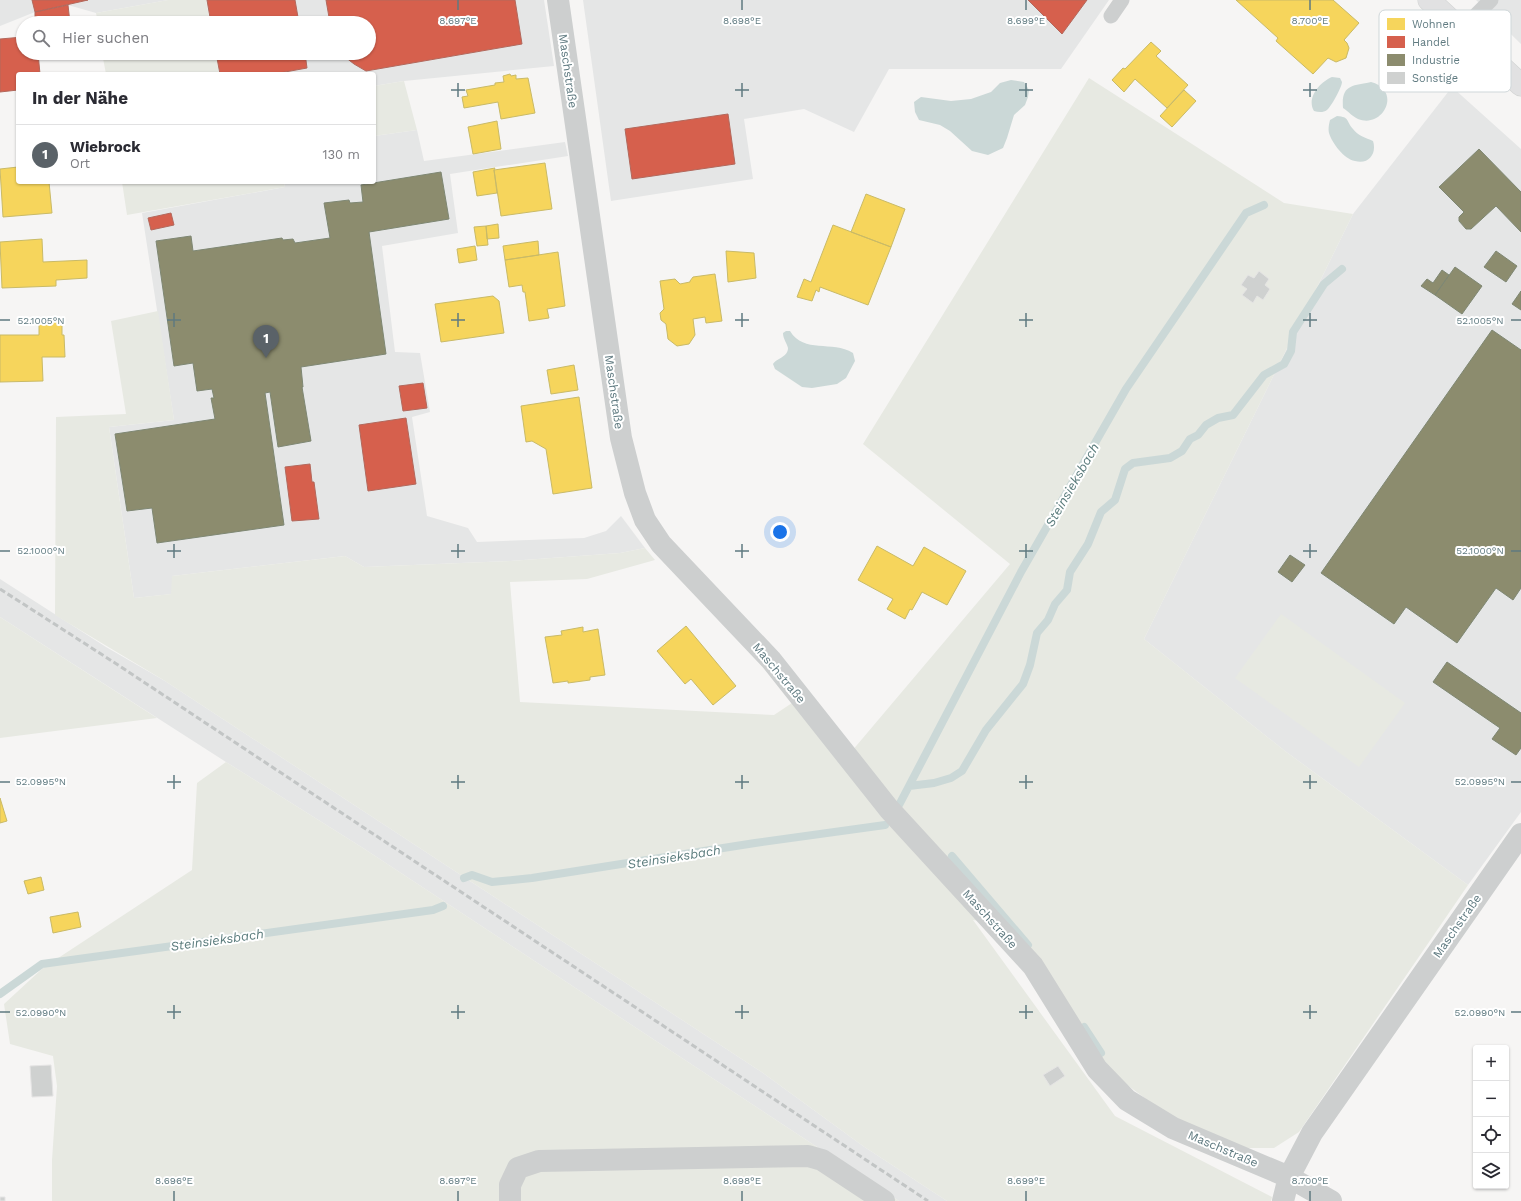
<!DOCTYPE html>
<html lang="de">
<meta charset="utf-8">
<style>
:root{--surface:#fff;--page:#f2f2f3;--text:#2b2b33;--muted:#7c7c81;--line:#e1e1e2;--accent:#5a6268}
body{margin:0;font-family:"Work Sans",sans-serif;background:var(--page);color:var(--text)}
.controls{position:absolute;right:12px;bottom:12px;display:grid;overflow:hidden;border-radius:4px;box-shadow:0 1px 3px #0004}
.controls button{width:36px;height:36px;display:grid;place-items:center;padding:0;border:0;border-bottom:1px solid var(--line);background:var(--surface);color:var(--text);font:20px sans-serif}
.you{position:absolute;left:780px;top:532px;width:14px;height:14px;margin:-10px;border:3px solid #fff;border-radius:50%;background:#1a73e8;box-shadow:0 0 0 6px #1a73e833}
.badge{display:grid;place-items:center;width:26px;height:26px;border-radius:50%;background:var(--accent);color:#fff;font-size:13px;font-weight:700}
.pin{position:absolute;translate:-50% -33px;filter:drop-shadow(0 1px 2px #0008)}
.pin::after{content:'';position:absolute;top:21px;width:14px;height:12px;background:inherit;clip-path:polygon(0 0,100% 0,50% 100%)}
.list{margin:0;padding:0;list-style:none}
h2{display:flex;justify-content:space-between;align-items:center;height:52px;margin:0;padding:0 16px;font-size:17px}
h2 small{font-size:13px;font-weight:400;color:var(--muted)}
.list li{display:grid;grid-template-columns:26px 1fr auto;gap:12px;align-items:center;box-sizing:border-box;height:60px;padding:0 16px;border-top:1px solid var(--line)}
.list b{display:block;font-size:15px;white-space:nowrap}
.list p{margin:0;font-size:13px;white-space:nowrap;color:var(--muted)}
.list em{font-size:13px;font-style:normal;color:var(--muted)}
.icon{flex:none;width:22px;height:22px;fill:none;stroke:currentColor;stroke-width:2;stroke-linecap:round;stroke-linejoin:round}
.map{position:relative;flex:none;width:1521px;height:1201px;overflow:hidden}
.search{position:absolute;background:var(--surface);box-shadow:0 1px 3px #0004;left:16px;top:16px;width:360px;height:44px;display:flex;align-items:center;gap:10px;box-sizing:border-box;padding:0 14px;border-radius:22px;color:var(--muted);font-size:15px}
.panel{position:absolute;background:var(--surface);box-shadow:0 1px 3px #0004;left:16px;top:72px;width:360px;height:112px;border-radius:4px}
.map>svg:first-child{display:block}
.built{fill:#e5e6e6}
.green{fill:#e7e9e2}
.water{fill:#cbd8d7}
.homes{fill:#f6d55c;stroke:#c9ba67}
.shops{fill:#d6604d;stroke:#b2685c}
.industry{fill:#8c8c6e;stroke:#7e8773}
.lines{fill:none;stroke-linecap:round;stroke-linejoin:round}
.stream{stroke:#cbd8d7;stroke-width:8}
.building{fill:#cfd1d0;stroke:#e5e4e4}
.secondary-casing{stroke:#d1d3d2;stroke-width:23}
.lane{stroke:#cdcfcf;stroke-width:15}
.street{stroke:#cdcfcf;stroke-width:22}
.secondary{stroke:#e1e1e2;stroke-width:22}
.rail{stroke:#c2c5c5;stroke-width:3;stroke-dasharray:6 3;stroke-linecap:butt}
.ticks{fill:none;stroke:#5f7a80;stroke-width:1.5}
.labels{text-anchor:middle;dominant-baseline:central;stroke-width:4;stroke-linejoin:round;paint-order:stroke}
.street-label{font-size:12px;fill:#5f7a80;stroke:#fff}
.water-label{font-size:13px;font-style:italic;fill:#5a7b7c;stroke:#fff}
.key{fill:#fff;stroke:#cfd7d9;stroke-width:1}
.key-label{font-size:11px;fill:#5f7a80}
.ticks-label{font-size:10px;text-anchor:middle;fill:#5f7a80;stroke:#fff;stroke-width:4;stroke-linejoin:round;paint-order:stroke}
</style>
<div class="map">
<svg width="1521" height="1201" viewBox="0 0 1521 1201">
<rect width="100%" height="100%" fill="#f6f5f4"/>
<path class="built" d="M 0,0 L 168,0 L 96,13 L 68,5 L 35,12 L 0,26 Z
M 206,0 L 544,0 L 554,66 L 404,81 L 374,86 L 374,74 L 219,74 L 216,53 L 369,53 L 369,23 L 210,23 Z
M 583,0 L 1109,0 L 1061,69 L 889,69 L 854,132 L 804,109 L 744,119 L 753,179 L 611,201 Z
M 1476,0 L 1521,0 L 1521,44 Z
M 1452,87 L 1521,149 L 1521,812 L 1468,885 L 1285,751 L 1144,639 L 1353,214 Z
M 417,130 L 424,161 L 565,142 L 568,156 L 450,174 L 458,233 L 382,246 L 395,352 L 420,353 L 430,412 L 412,417 L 427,516 L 468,528 L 477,542 L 584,538 L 606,531 L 621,516 L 645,548 L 620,553 L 510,561 L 364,567 L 345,556 L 172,576 L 172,594 L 134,598 L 109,427 L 174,420 L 142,213 L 285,187 L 284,182 L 374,182 L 374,136 Z
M 0,579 L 106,647 L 165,681 L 763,1073 L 863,1146 L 947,1201 L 899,1201 L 363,848 L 226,762 L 0,617 Z"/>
<path class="green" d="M 168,0 L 206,0 L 210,23 L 98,23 L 96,13 Z
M 102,53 L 216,53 L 219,74 L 106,74 Z
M 1089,78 L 1284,203 L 1353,214 L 1144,639 L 1285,751 L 1468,885 L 1299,1132 L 1274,1148 L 1236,1148 L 1162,1111 L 1110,1072 L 1003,924 L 973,920 L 1115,1116 L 1272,1197 L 1271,1201 L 947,1201 L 863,1146 L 763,1073 L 165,681 L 55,615 L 56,417 L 126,414 L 111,321 L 158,311 L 174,420 L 109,427 L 134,598 L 171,594 L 172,576 L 345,556 L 364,567 L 510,561 L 620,553 L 645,548 L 655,560 L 587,579 L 510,582 L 520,702 L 774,715 L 792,703 L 846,758 L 1010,564 L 863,444 Z
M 404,81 L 417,130 L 374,136 L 374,86 Z
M 122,182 L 284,182 L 285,187 L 127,215 Z
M 1281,614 L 1405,703 L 1359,767 L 1235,678 Z
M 0,617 L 157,718 L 0,738 Z
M 226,762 L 363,848 L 899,1201 L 52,1201 L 52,1160 L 57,1086 L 53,1056 L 10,1044 L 4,1004 L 43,968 L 192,870 L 197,783 Z"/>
<path class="water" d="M 1332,77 L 1340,78 L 1342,82 C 1342,87 1331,107 1327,110 C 1323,113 1318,112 1314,111 C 1306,98 1320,82 1332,77 Z
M 1011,80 L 1024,82 L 1029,90 L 1028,97 L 1025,105 L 1014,115 L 1007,138 L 1003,148 L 988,155 L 972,151 L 950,131 L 940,125 L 919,120 L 915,112 L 914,102 L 921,97 L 951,101 L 971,99 L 991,92 L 1000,83 Z
M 1371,82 C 1402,90 1384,129 1358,119 C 1353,117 1348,111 1343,108 C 1341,84 1353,86 1371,82 Z
M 1337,116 C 1350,117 1346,121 1353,129 C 1357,135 1366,138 1373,141 C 1377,153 1369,165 1355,161 C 1344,159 1332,143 1329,133 C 1328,129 1329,124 1330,120 Z
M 786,331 L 790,331 C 804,354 832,340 853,353 L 855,361 L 846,378 L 837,384 L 812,388 L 802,387 L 775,369 L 773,364 C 777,358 788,357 788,348 C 787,343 783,339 783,333 Z"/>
<path class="homes" d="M 1236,0 L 1333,0 L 1359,23 L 1344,40 L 1347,43 L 1349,48 L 1346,58 L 1336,62 L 1328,58 L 1313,74 L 1276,41 L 1278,38 Z
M 1151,42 L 1161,51 L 1156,56 L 1188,85 L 1167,108 L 1135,79 L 1124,92 L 1112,80 L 1123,68 L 1125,69 Z
M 510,74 L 511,76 L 516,75 L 516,79 L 528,78 L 535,113 L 501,119 L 498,102 L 464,108 L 462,97 L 468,96 L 466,90 L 495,85 L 495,83 L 504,82 L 503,76 Z
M 1184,90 L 1196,101 L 1172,127 L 1160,116 Z
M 497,121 L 501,149 L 473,154 L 468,127 Z
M 545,163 L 552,209 L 501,216 L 494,170 Z
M 18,167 L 18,182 L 49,182 L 52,213 L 3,217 L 0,169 Z
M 495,168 L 494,170 L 497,193 L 477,196 L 473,172 Z
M 866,194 L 905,209 L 891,247 L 851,232 Z
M 498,224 L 499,238 L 487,239 L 486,226 Z
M 833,225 L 891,247 L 868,305 L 820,287 L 819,292 L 816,290 L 812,301 L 797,297 L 804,279 L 811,282 Z
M 486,226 L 488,245 L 477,246 L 474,227 Z
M 42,239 L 43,262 L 87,260 L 87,278 L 56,280 L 56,286 L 2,288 L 0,242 Z
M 538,241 L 539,255 L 505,260 L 503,246 Z
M 475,246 L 477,260 L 459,263 L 457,249 Z
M 726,251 L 754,253 L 756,278 L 728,282 Z
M 558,252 L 565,306 L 547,309 L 549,318 L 529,321 L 525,292 L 523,292 L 522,285 L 509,287 L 505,260 Z
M 715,274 L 722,321 L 706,323 L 705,317 L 693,319 L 695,335 L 689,344 L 677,346 L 668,339 L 666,324 L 661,320 L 660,313 L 664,309 L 660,281 L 675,279 L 680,284 L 690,282 L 690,281 L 693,277 Z
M 493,296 L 499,301 L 504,333 L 441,342 L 435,304 Z
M 39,319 L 62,319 L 62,335 L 64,335 L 65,357 L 42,357 L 43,381 L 0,382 L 0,335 L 39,335 Z
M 574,365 L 578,390 L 551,394 L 547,370 Z
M 579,397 L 592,488 L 553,494 L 546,449 L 532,441 L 526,442 L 521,406 Z
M 877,546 L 913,566 L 924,547 L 966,571 L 947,605 L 922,592 L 912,610 L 910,609 L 905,619 L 887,609 L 893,599 L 858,580 Z
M 686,626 L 736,686 L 713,705 L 691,679 L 685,684 L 657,651 Z
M 583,627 L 583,632 L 598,629 L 605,675 L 590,677 L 590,680 L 568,683 L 568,681 L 553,683 L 545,637 L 562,635 L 561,631 Z
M 0,798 L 7,821 L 0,823 Z
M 41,877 L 44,890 L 28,894 L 24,881 Z
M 78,912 L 81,927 L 53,933 L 50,917 Z"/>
<path class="shops" d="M 32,0 L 88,0 L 35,12 Z
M 207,0 L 295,0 L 299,23 L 211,23 Z
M 326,0 L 515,0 L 522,44 L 366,71 L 354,64 L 340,53 L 369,53 L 369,23 L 330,23 Z
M 1028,0 L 1087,0 L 1062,34 Z
M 68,5 L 70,23 L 35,23 L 35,12 Z
M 23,37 L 23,53 L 38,53 L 40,74 L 18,74 L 18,90 L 0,92 L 0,39 Z
M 216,53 L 305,53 L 307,68 L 274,74 L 220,74 Z
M 728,114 L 735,164 L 632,179 L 625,129 Z
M 171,213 L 174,225 L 151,230 L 148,218 Z
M 423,383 L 427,408 L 403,411 L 399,386 Z
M 406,418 L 416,484 L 368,491 L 359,425 Z
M 310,464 L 312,482 L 314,482 L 319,519 L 292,521 L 285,467 Z"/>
<path class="industry" d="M 1479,149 L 1521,192 L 1521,232 L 1496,206 L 1471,229 L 1466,229 L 1459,221 L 1459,217 L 1464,212 L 1439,187 Z
M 441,172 L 449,219 L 369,232 L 386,354 L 301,367 L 303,387 L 302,387 L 311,441 L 278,447 L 270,392 L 265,393 L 284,525 L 157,543 L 152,508 L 127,511 L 115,434 L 215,419 L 211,398 L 214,398 L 212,389 L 197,391 L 193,363 L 174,366 L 156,241 L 191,236 L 193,251 L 282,238 L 283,240 L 293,239 L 295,243 L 330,238 L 324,203 L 349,200 L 350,203 L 363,202 L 361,185 Z
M 1496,251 L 1517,266 L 1506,282 L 1484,267 Z
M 1455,267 L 1482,286 L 1462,314 L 1435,295 Z
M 1442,270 L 1449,275 L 1435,295 L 1421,286 L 1427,279 L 1433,283 Z
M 1521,291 L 1521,310 L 1512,304 Z
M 1492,330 L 1521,350 L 1521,588 L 1513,600 L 1496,588 L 1457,643 L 1406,607 L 1394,624 L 1321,573 Z
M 1290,555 L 1305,565 L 1292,582 L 1278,572 Z
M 1447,662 L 1521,713 L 1521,748 L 1516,755 L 1492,739 L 1500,728 L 1433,682 Z"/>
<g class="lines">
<path class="stream" d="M 909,786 L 1021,572 L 1126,389 L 1246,213 L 1264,205
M 899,805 L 909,786 L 934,783 L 951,778 L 962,771 L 986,730 L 1023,684 L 1030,665 L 1037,633 L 1048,620 L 1055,604 L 1067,590 L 1070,572 L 1088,544 L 1101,512 L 1115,500 L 1125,469 L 1133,463 L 1170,458 L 1182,451 L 1190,439 L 1198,435 L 1206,425 L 1218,418 L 1233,415 L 1264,375 L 1284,364 L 1291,351 L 1293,332 L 1324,284 L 1342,269
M 952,856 L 1028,945
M 464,878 L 472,875 L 492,882 L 532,878 L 755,843 L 885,825
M 0,994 L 42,964 L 433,910 L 443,906
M 1084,1027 L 1101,1053"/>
</g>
<path class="building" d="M 1259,271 L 1269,279 L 1265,285 L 1270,289 L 1263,300 L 1257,296 L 1253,303 L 1242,295 L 1247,289 L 1241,285 L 1248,275 L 1254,278 Z
M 51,1065 L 53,1096 L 32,1097 L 30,1066 Z
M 1058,1066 L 1065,1076 L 1050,1086 L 1043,1075 Z
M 0,1197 L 5,1197 L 5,1201 L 0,1201 Z"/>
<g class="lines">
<defs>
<path id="secondary" d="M 1429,0 L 1521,85"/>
</defs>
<use href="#secondary" class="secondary-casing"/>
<path class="lane" d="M 1111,16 L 1122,0
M 1461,30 L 1491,0"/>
<path class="street" d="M 558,0 L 621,438 L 635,493 L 645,520 L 661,544 L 771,660 L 889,809 L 1033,966 L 1097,1069 L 1127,1100 L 1173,1128 L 1289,1177 L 1331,1201
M 510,1201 L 510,1185 L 518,1168 L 539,1161 L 808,1156 L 822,1160 L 884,1201
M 1283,1201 L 1289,1177 L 1312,1133 L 1521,834"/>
<use href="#secondary" class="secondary"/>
<path class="rail" d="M 0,589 L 115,663 L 928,1201"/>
</g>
<path class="ticks" d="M 458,0 L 458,10M 742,0 L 742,10M 1026,0 L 1026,10M 1310,0 L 1310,10M 458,83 L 458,97M 742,83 L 742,97M 1026,83 L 1026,97M 1310,83 L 1310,97M 451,90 L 465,90M 735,90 L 749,90M 1019,90 L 1033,90M 1303,90 L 1317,90M 174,313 L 174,327M 458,313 L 458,327M 742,313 L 742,327M 1026,313 L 1026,327M 1310,313 L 1310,327M 0,320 L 10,320M 167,320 L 181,320M 451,320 L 465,320M 735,320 L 749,320M 1019,320 L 1033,320M 1303,320 L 1317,320M 1511,320 L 1521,320M 174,544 L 174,558M 458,544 L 458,558M 742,544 L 742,558M 1026,544 L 1026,558M 1310,544 L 1310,558M 0,551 L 10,551M 167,551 L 181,551M 451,551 L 465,551M 735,551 L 749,551M 1019,551 L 1033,551M 1303,551 L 1317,551M 1511,551 L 1521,551M 174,775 L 174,789M 458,775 L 458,789M 742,775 L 742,789M 1026,775 L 1026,789M 1310,775 L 1310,789M 0,782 L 10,782M 167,782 L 181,782M 451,782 L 465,782M 735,782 L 749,782M 1019,782 L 1033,782M 1303,782 L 1317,782M 1511,782 L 1521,782M 174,1005 L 174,1019M 458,1005 L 458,1019M 742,1005 L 742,1019M 1026,1005 L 1026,1019M 1310,1005 L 1310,1019M 0,1012 L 10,1012M 167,1012 L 181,1012M 451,1012 L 465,1012M 735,1012 L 749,1012M 1019,1012 L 1033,1012M 1303,1012 L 1317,1012M 1511,1012 L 1521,1012M 174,1191 L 174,1201M 458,1191 L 458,1201M 742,1191 L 742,1201M 1026,1191 L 1026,1201M 1310,1191 L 1310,1201"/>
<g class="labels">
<g class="street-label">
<text transform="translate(568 71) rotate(82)">Maschstraße</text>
<text transform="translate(614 392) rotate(82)">Maschstraße</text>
<text transform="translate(779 673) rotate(50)">Maschstraße</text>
<text transform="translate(990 919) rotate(48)">Maschstraße</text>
<text transform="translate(1457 926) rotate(-55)">Maschstraße</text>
<text transform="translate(1223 1149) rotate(23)">Maschstraße</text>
</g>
<g class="water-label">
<text transform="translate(1072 485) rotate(-60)">Steinsieksbach</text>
<text transform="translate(674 857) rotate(-9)">Steinsieksbach</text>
<text transform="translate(217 940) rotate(-8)">Steinsieksbach</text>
</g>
</g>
<rect x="1379" y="10" width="132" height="82" rx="6" class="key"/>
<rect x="1387" y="18" width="18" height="12" fill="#f6d55c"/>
<rect x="1387" y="36" width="18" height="12" fill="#d6604d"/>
<rect x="1387" y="54" width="18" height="12" fill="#8c8c6e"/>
<rect x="1387" y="72" width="18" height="12" fill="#cfd1d0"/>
<g class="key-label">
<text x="1412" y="28">Wohnen</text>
<text x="1412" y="46">Handel</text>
<text x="1412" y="64">Industrie</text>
<text x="1412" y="82">Sonstige</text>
</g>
<g class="ticks-label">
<text x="458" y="24">8.697°E</text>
<text x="742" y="24">8.698°E</text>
<text x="1026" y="24">8.699°E</text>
<text x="1310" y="24">8.700°E</text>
<text x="41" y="324">52.1005°N</text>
<text x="1480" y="324">52.1005°N</text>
<text x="41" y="554">52.1000°N</text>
<text x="1480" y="554">52.1000°N</text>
<text x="41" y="785">52.0995°N</text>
<text x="1480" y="785">52.0995°N</text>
<text x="41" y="1016">52.0990°N</text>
<text x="1480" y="1016">52.0990°N</text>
<text x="174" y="1184">8.696°E</text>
<text x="458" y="1184">8.697°E</text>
<text x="742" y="1184">8.698°E</text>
<text x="1026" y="1184">8.699°E</text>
<text x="1310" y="1184">8.700°E</text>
</g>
</svg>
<div class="controls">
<button>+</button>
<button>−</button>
<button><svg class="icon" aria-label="locate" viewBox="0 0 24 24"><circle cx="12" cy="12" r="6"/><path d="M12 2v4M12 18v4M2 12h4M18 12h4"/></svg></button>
<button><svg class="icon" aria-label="layers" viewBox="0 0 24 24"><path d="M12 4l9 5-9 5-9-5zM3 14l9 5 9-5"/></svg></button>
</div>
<div class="you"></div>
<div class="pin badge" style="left:266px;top:358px">1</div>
<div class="search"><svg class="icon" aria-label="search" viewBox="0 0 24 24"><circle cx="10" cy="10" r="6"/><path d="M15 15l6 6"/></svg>Hier suchen</div>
<section class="panel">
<h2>In der Nähe<small></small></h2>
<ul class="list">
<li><span class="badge">1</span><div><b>Wiebrock</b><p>Ort</p></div><em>130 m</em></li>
</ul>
</section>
</div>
